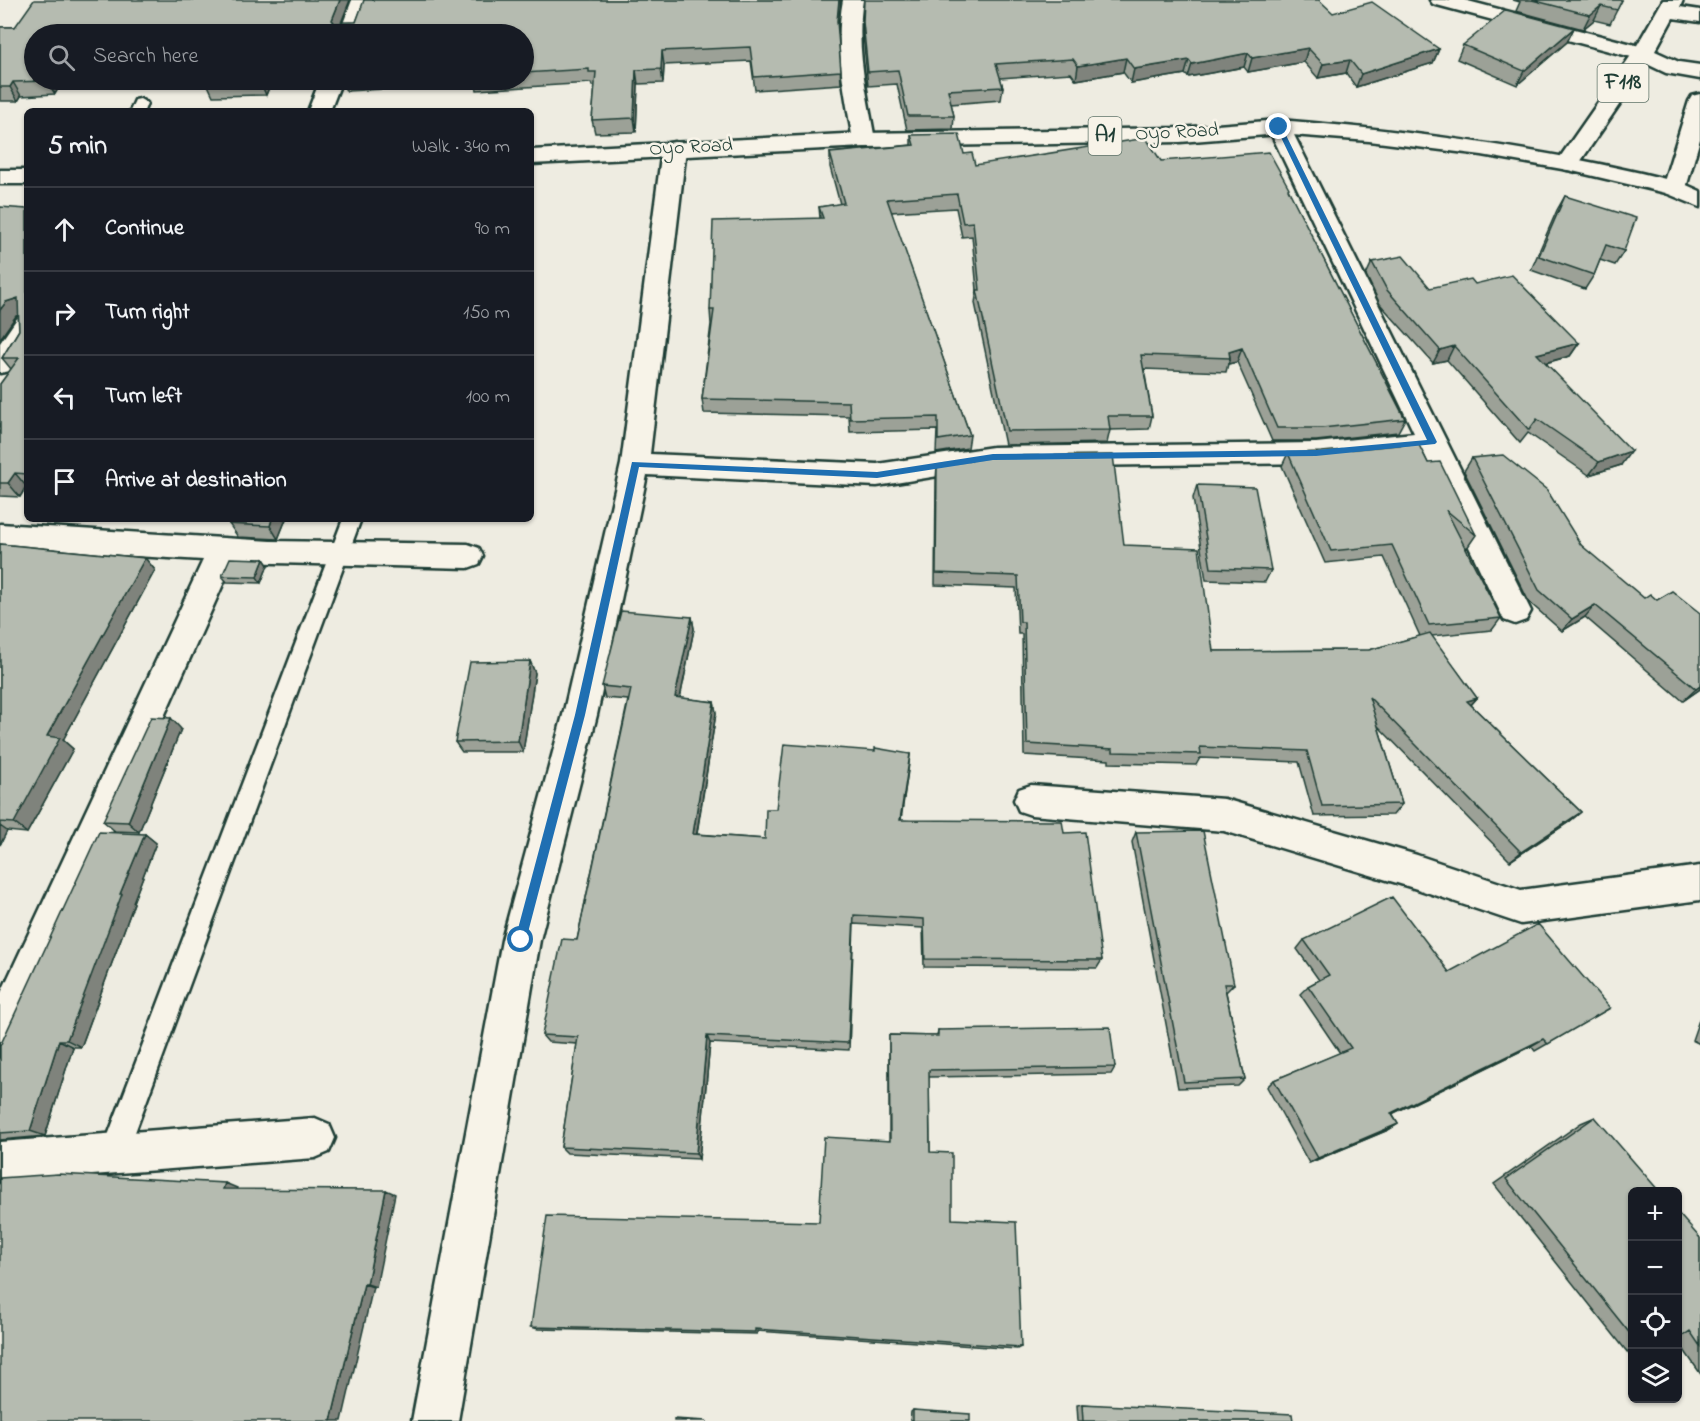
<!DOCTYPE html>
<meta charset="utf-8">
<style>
:root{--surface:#171b24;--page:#20242c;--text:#f1f3f6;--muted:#9ea1a6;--line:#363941}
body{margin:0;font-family:"Indie Flower",sans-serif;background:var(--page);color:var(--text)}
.controls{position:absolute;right:18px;bottom:18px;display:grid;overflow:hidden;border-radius:9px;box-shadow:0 2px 4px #0004}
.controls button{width:54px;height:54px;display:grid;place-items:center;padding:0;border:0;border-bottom:2px solid var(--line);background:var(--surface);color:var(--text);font:30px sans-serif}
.stop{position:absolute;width:18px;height:18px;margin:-14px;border:4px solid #1f6fb2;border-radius:50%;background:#fff}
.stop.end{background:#1f6fb2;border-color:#fff;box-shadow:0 2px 6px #0008}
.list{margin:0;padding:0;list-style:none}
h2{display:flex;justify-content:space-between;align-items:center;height:78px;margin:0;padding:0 24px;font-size:26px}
h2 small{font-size:20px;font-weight:400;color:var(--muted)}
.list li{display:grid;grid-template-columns:39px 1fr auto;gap:18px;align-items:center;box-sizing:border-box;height:84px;padding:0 24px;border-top:2px solid var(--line)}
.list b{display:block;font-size:22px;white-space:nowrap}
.list em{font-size:20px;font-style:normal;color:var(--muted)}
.icon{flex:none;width:33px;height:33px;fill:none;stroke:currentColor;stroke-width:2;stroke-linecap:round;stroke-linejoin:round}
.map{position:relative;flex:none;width:1700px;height:1421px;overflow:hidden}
.search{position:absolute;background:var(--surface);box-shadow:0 2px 4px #0004;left:24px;top:24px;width:510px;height:66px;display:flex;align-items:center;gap:15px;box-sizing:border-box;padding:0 21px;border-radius:33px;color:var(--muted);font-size:22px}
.panel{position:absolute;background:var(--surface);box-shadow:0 2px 4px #0004;left:24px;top:108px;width:510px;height:414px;border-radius:9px}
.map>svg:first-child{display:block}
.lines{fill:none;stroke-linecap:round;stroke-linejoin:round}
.lane-casing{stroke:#1f3d34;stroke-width:5}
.street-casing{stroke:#1f3d34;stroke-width:5}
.primary-casing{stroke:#1f3d34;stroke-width:5}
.highway-casing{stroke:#1f3d34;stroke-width:5}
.lane{fill:#f7f3e8;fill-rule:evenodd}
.street{fill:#f7f3e8;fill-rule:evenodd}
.primary{fill:#f7f3e8;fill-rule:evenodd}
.highway{fill:#f7f3e8;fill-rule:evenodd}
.wall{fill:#9ca197;stroke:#1f3d34;stroke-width:1.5}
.shaded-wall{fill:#7f837b;stroke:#1f3d34;stroke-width:1.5}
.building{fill:#b5bbb0;stroke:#1f3d34;stroke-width:1.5}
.route{fill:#1f6fb2}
.labels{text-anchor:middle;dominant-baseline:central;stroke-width:5;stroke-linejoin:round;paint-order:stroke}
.far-street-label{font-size:20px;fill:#1f3d34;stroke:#f7f3e8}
.shield{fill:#f7f3e8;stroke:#60746a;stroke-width:1.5}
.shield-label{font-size:22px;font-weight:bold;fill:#1f3d34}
</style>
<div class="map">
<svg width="1700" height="1421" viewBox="0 0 1700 1421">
<rect width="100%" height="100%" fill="#eeece1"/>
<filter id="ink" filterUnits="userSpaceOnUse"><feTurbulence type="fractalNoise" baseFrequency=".0167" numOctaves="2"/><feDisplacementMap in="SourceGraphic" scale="12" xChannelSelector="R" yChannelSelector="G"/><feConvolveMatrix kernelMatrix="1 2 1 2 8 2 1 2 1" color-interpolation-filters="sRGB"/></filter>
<g filter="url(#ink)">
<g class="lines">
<defs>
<path id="lane" d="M 140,99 L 147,103 L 144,111 L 130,111 L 135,100 Z
M 343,519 L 361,519 L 127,1154 L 123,1163 L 114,1167 L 105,1163 L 101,1154 Z"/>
<path id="street" d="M 352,0 L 372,0 L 359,34 L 339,34 Z
M 843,0 L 863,0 C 855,48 867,93 875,140 L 872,145 L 864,147 L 856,145 L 853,140 C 845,93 834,47 843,0 Z
M 1430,0 L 1464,0 L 1651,49 L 1654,54 L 1651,59 L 1643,60 L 1433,4 Z
M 320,80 L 342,80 L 330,111 L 308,111 Z
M 1279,120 L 1287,122 L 1290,127 L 1531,611 L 1526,620 L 1515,624 L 1504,620 L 1424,453 L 1316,463 L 993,467 L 877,486 L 647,475 L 597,715 L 540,940 L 458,1421 L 412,1421 L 502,940 L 563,715 L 621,464 L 662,149 L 666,144 L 674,142 L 682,144 L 686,149 L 650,454 L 877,464 L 993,447 L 1316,443 L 1414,433 L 1268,127 L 1271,122 Z
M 27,314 L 27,344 L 10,371 L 0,373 L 0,343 L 18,317 Z
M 0,524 L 270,541 L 468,544 L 479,548 L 483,556 L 479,564 L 468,568 L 233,562 L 14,1052 L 0,1057 L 0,995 L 203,560 L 0,548 Z
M 1031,785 L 1224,799 L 1417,855 L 1521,890 L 1700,866 L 1700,900 L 1521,924 L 1417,889 L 1224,831 L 1031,815 L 1019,811 L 1014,800 L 1019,789 Z
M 315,1118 L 329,1124 L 335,1138 L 329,1152 L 315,1158 L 0,1182 L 0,1142 Z"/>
<path id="primary" d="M 1663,0 L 1683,0 L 1680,7 L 1700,10 L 1700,22 L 1673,18 L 1655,51 L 1679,62 L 1700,65 L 1700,79 L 1666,73 L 1647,64 L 1576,168 L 1568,170 L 1560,168 L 1556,163 L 1632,54 Z
M 1700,94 L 1700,139 L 1686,188 L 1682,193 L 1674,195 L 1666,193 L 1662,188 L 1689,101 L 1692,96 Z"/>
<path id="highway" d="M 1279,120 C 1416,131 1549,149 1682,183 L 1700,191 L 1700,207 L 1666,193 L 1568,170 L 1482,155 L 1369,141 L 1279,134 L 1180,142 L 864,147 L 531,164 L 531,150 L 864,133 L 1180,128 Z
M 0,170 L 27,170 L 27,184 L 0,184 Z"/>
</defs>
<use href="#lane" class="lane-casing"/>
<use href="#street" class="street-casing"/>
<use href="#primary" class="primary-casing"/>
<use href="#highway" class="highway-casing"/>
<use href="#lane" class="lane"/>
<use href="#street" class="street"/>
<use href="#primary" class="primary"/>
<use href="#highway" class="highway"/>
</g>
<path class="wall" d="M 365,0 L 841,0 L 838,30 L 841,84 L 755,90 L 751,61 L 664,65 L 663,83 L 638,84 L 636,132 L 595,133 L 592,120 L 595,86 L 592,86 L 591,83 L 477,90 L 475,81 L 405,83 L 404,88 L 346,91 L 341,80 L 524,80 L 524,34 L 34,34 L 34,80 L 63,80 L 55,94 L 21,96 L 18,101 L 0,101 L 0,27 L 356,22 Z
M 1513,0 L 1622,0 L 1610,24 L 1594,20 L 1583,29 L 1516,11 L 1520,2 Z
M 1333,13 L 1439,49 L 1433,63 L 1356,87 L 1346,73 L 1318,78 L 1304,62 L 1248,72 L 1244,67 L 1188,77 L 1185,74 L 1131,83 L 1123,72 L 1076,80 L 1071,73 L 1000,78 L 1003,87 L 1001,100 L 951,104 L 954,116 L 953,129 L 907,130 L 897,84 L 868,86 L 863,35 L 863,22 Z
M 1574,28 L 1567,42 L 1517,85 L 1457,59 L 1463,45 Z
M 208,80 L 272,80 L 266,95 L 213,96 L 207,83 Z
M 911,135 L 964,154 L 975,165 L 1161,161 L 1288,190 L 1405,419 L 1398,432 L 1316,441 L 1272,441 L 1237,362 L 1228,364 L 1226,372 L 1144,369 L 1152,416 L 1149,429 L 1110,430 L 1107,443 L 1005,445 L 975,303 L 977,290 L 972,236 L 962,237 L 956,208 L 891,212 L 970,435 L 968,448 L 936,453 L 937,430 L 850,432 L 849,416 L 704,413 L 702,399 L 711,324 L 710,310 L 820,218 L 819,207 L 840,204 L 830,167 L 830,153 L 911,145 Z
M 1565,196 L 1624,251 L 1615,265 L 1600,260 L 1594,275 L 1585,289 L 1531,270 L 1557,210 Z
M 27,209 L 27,486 L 20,497 L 0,496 L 0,384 L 11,369 L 2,358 L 19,330 L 18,315 L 16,316 Z
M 1372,262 L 1430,288 L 1475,284 L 1579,343 L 1570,356 L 1546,363 L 1621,465 L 1589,475 L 1528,433 L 1520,443 L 1447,360 L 1433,363 L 1380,304 L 1366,275 Z
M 1288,453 L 1428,463 L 1476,535 L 1467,548 L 1464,545 L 1501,618 L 1492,630 L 1431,636 L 1477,698 L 1471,705 L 1581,812 L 1569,822 L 1510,861 L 1378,726 L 1402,804 L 1393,815 L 1314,816 L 1299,762 L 1200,758 L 1196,765 L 1109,763 L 1109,760 L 1024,755 L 1022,634 L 1018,634 L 1016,588 L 935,585 L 936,479 L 937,466 L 1124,545 L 1213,651 L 1369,650 L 1420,636 L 1384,557 L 1325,563 L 1282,466 Z
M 1472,458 L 1581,545 L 1700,689 L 1683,701 L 1585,617 L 1562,631 L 1529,602 L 1464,471 Z
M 1197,485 L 1271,570 L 1265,582 L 1206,580 L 1193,498 Z
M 286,519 L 278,539 L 238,537 L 229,524 Z
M 0,544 L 145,558 L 155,570 L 63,740 L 73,749 L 27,833 L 7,831 L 0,845 Z
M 264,559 L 268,565 L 261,583 L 227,582 L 222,576 Z
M 692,617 L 694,629 L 680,698 L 714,702 L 716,713 L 697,834 L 765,839 L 776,809 L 910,754 L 901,820 L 1064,833 L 1102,960 L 1097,968 L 924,967 L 923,928 L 854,924 L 849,1050 L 710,1043 L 699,1159 L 567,1153 L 561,1147 L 577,1044 L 548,1042 L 542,1035 L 577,940 L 628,700 L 605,698 L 602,686 Z
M 530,661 L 535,673 L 523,752 L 462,752 L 455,742 Z
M 181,729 L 139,832 L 115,831 L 103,821 Z
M 1136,832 L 1234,984 L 1226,992 L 1245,1079 L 1238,1086 L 1178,1088 L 1132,842 Z
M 145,834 L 156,843 L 133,902 L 134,903 L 81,1047 L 73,1047 L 45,1136 L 0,1140 L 0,1046 Z
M 1304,940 L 1449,972 L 1610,1008 L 1535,1051 L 1531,1046 L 1392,1114 L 1398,1124 L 1388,1130 L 1309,1163 L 1267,1087 L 1274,1080 L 1340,1053 L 1300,994 L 1308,986 L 1319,980 L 1297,949 Z
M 1700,1017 L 1700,1044 L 1692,1040 Z
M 938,1030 L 1115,1067 L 1111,1074 L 929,1077 L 930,1152 L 952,1219 L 1021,1347 L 1017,1349 L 757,1331 L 757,1334 L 538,1329 L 531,1327 L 819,1222 L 889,1141 L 889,1035 L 937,1036 Z
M 1595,1117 L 1632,1191 L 1632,1358 L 1494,1184 L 1581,1123 Z
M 1700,1238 L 1700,1373 L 1677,1340 Z
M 1082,1404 L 1293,1421 L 1078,1421 L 1077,1405 Z
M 913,1410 L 970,1421 L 910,1421 L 911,1412 Z"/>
<path class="shaded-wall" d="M 340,0 L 350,0 L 339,28 L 332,20 Z
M 839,0 L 841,0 L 837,35 L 837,21 Z
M 1601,6 L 1594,20 L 1583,29 L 1590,15 Z
M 1574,28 L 1567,42 L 1517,85 L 1524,71 Z
M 286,29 L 289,34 L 284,34 Z
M 1308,48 L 1304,62 L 1248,72 L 1252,58 Z
M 1439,49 L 1433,63 L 1356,87 L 1361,74 Z
M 662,51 L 664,65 L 663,83 L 661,69 Z
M 1248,53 L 1244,67 L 1188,77 L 1192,64 Z
M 1126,58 L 1123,72 L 1076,80 L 1078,66 Z
M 1189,60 L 1185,74 L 1131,83 L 1134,69 Z
M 1350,60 L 1346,73 L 1318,78 L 1323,64 Z
M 636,70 L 638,84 L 636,132 L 634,118 Z
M 48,80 L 63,80 L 55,94 L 47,81 Z
M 261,80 L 272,80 L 266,95 L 260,81 Z
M 401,80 L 404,80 L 405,83 L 404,88 Z
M 13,82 L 21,96 L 18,101 L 10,87 Z
M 18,298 L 27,313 L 16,316 L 0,339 L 0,310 L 6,302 Z
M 1579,343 L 1570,356 L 1529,367 L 1537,354 Z
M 1454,346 L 1447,360 L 1433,363 L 1440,350 Z
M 1242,348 L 1237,362 L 1228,364 L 1230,358 L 1229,352 Z
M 1631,451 L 1621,465 L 1589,475 L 1599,462 Z
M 15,473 L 26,486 L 20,497 L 8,483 Z
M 272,519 L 286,519 L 278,539 L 270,526 Z
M 145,558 L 155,570 L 63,740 L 73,749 L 27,833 L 14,823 L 47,736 Z
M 264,559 L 268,565 L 261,583 L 257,577 Z
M 1595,605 L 1585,617 L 1562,631 L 1572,619 Z
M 692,617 L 694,629 L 678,708 L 675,697 Z
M 530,661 L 535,673 L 523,752 L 518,741 Z
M 1700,686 L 1700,689 L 1683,701 L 1696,689 Z
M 1477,698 L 1467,709 L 1467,701 Z
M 714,702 L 716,713 L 695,844 L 693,834 Z
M 171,718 L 181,729 L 139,832 L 128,822 Z
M 910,754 L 909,764 L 899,830 L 900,820 Z
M 1581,812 L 1569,822 L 1510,861 L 1521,852 Z
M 0,826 L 7,831 L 0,845 Z
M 145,834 L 156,843 L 133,902 L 134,903 L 81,1047 L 67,1040 L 120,894 Z
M 707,1036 L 710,1043 L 699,1159 L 696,1153 Z
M 1543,1039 L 1531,1046 L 1381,1119 L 1391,1113 Z
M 59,1040 L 73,1047 L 45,1136 L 30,1131 Z
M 1398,1124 L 1388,1130 L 1309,1163 L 1318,1158 Z
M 225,1183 L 237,1188 L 235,1194 L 223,1189 Z
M 386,1190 L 395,1194 L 376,1287 L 367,1284 Z
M 364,1284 L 373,1287 L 342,1421 L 331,1421 Z"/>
<path class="building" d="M 34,0 L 340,0 L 332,20 L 334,23 L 356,22 L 364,0 L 839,0 L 837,21 L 841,71 L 754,77 L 750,47 L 662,51 L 661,69 L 636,70 L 634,118 L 592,120 L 596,72 L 589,72 L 589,69 L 524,73 L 524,34 L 351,34 L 352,27 L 286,29 L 284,34 L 34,34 L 34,80 L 48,80 L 47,81 L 13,82 L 10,87 L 0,87 L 0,27 L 15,27 Z
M 864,0 L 1319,0 L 1333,13 L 1372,2 L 1439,49 L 1361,74 L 1350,60 L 1323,64 L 1308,48 L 1252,58 L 1248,53 L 1192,64 L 1189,60 L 1134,69 L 1126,58 L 1078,66 L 1073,59 L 996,64 L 1003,87 L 948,90 L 954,116 L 908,116 L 898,70 L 868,72 L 863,22 Z
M 1532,0 L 1622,0 L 1617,10 L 1601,6 L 1590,15 Z
M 1506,10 L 1574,28 L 1524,71 L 1463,45 Z
M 208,80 L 261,80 L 260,81 L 207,83 Z
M 959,134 L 964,154 L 972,153 L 975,165 L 1146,138 L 1161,161 L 1269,152 L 1289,188 L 1288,189 L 1405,419 L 1322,428 L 1277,428 L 1242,348 L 1229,352 L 1230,358 L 1141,355 L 1152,416 L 1108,416 L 1110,430 L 1007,431 L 977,290 L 980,290 L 973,222 L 963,223 L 957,194 L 887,199 L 970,435 L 938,440 L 938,417 L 850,419 L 849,402 L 702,399 L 714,310 L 710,310 L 713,221 L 823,218 L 819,207 L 844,203 L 830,153 L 914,145 L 911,135 Z
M 1565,196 L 1636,218 L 1624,251 L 1606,245 L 1594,275 L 1539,256 Z
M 0,207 L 27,209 L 27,474 L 15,473 L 8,483 L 0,483 L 0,384 L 19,358 L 2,358 L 19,330 L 18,298 L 6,302 L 0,310 Z
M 1403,256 L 1430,288 L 1471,279 L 1475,284 L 1512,275 L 1579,343 L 1537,354 L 1631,451 L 1599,462 L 1537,419 L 1529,430 L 1454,346 L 1440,350 L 1387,290 L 1372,262 Z
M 1418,443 L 1428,463 L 1440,462 L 1476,535 L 1446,510 L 1501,618 L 1429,625 L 1392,545 L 1331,551 L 1288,453 L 1322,452 Z
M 1113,455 L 1124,545 L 1199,548 L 1213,651 L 1369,650 L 1430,633 L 1477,698 L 1467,701 L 1581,812 L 1521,852 L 1369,697 L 1402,804 L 1322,806 L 1307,751 L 1200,747 L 1201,754 L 1113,752 L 1113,749 L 1027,744 L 1024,622 L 1020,622 L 1018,576 L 936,573 L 937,466 L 995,456 Z
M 1503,455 L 1547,490 L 1581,545 L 1644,598 L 1650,594 L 1657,600 L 1672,591 L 1700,613 L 1700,686 L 1696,689 L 1595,605 L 1572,619 L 1539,590 L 1472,458 Z
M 1197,485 L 1255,487 L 1271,570 L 1211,568 Z
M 231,519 L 272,519 L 270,526 L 229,524 Z
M 0,544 L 145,558 L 47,736 L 60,738 L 14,823 L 0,822 Z
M 230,558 L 264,559 L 257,577 L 222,576 Z
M 621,611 L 692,617 L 675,697 L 714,702 L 693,834 L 765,839 L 766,809 L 776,809 L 784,744 L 875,751 L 875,748 L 910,754 L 900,820 L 1062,821 L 1064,833 L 1085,832 L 1102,960 L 925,959 L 924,919 L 854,915 L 848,1043 L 707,1036 L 696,1153 L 561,1147 L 578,1037 L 542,1035 L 562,939 L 577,940 L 631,689 L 602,686 Z
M 530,661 L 518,741 L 455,742 L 470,662 Z
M 151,717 L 171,718 L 128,822 L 103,821 Z
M 1203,831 L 1234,984 L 1224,984 L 1245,1079 L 1184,1082 L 1136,832 Z
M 99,832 L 145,834 L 120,894 L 122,894 L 67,1040 L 59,1040 L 30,1131 L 0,1133 L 0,1046 Z
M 1392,897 L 1449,972 L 1538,924 L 1610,1008 L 1548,1044 L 1543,1039 L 1391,1113 L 1398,1124 L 1318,1158 L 1274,1080 L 1351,1048 L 1308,986 L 1329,975 L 1304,940 Z
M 1110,1027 L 1115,1067 L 929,1070 L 930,1152 L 952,1153 L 952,1219 L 1016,1222 L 1021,1347 L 755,1329 L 755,1332 L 531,1327 L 547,1216 L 819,1222 L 824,1137 L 890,1141 L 889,1035 L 938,1036 L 938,1030 Z
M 1595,1117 L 1659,1191 L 1632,1191 L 1632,1336 L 1506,1179 Z
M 58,1174 L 225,1183 L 223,1189 L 386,1190 L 367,1284 L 364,1284 L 331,1421 L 0,1421 L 0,1178 Z
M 1677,1212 L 1700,1238 L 1700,1346 L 1690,1331 L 1677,1340 Z
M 1082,1404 L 1292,1414 L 1293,1421 L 1083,1421 Z
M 913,1410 L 970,1414 L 970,1421 L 913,1421 Z
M 674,1419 L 707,1421 L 674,1421 Z"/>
</g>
<path class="route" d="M 1279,125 L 1282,127 L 1437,442 L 1435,444 L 1316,456 L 993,460 L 877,478 L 639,467 L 585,715 L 526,940 L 521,945 L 517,943 L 515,940 L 575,715 L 632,462 L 877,472 L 993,454 L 1316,450 L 1427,440 L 1276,127 Z"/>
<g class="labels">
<g class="far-street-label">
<text transform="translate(1177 133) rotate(-3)">Oyo Road</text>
<text transform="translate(691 148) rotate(-3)">Oyo Road</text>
</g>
<g class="shield">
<rect x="1597.5" y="64" width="51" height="38" rx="4.5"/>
<rect x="1088.5" y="117" width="33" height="38" rx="4.5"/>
</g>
<g class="shield-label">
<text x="1623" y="83">F118</text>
<text x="1105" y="136">A1</text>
</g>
</g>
</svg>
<div class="controls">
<button>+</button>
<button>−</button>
<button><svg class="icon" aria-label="locate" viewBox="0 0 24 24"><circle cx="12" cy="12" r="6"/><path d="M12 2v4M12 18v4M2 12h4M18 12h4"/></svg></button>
<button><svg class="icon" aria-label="layers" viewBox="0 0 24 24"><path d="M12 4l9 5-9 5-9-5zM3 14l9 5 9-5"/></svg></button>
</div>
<div class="stop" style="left:521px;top:940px"></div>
<div class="stop end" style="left:1279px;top:127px"></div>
<div class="search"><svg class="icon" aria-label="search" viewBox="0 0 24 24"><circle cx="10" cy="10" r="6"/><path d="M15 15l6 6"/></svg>Search here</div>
<section class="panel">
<h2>5 min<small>Walk · 340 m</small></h2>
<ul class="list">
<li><svg class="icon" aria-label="ahead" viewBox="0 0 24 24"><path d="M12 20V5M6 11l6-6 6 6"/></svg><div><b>Continue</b></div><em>90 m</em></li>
<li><svg class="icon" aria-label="right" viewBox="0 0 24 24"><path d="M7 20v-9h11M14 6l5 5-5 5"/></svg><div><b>Turn right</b></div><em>150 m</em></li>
<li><svg class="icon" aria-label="left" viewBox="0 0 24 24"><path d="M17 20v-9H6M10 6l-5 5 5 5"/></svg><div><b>Turn left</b></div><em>100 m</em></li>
<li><svg class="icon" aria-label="arrive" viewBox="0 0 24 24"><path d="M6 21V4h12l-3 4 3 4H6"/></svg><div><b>Arrive at destination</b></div></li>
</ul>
</section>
</div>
